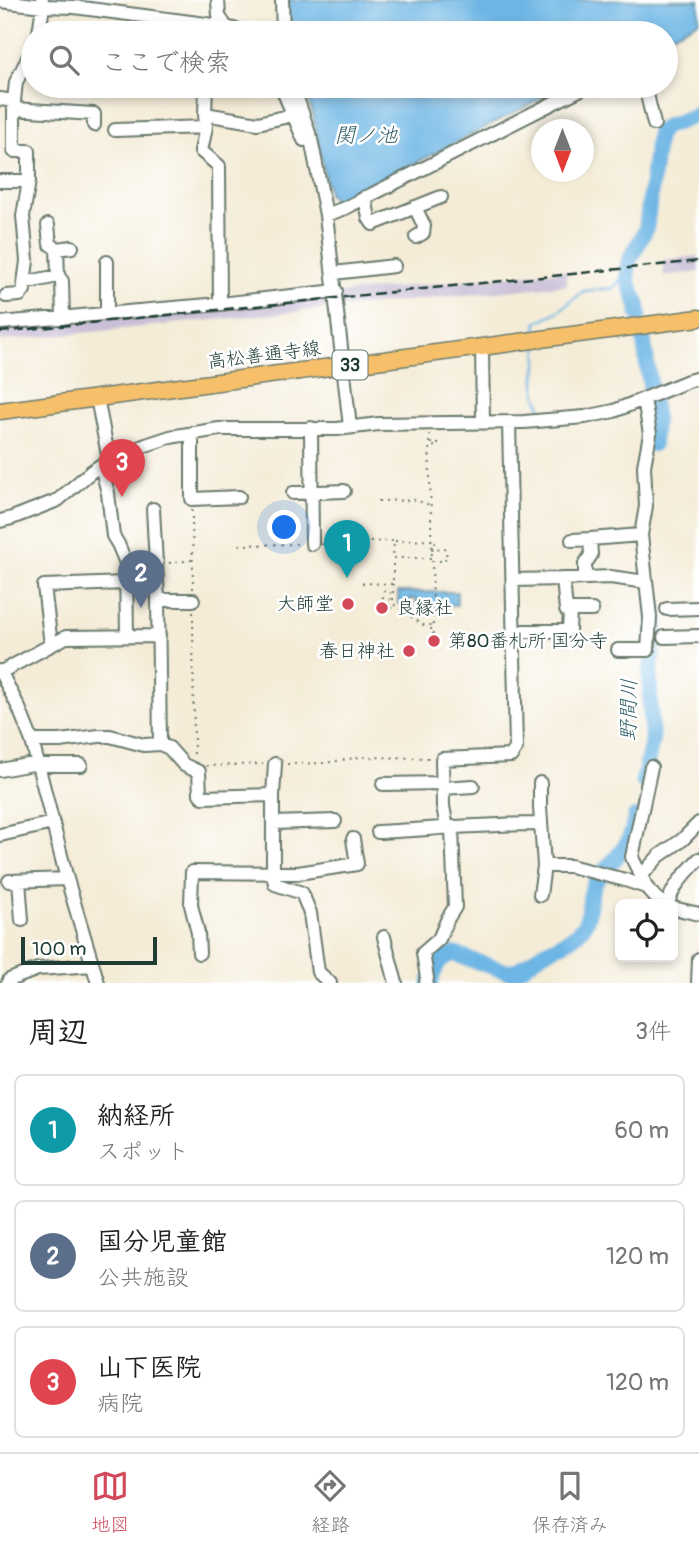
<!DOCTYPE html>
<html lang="ja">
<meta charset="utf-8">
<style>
:root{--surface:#fff;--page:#f2f2f2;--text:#222;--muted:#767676;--line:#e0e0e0;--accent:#d1495b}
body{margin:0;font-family:Pangolin,"Klee One",sans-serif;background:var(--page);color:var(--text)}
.controls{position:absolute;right:21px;bottom:21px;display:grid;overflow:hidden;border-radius:10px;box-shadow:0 4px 10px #0003}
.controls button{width:63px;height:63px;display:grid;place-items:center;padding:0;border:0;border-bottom:2px solid var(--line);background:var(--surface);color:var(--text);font:35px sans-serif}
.compass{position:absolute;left:531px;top:119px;width:63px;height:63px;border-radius:50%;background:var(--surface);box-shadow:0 4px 10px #0003;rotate:180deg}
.scale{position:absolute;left:21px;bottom:18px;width:136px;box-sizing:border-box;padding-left:7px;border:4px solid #1f3d34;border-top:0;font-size:19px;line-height:24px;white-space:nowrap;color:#1f3d34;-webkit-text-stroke:5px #fff;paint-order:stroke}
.you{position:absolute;left:285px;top:528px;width:24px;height:24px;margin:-18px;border:5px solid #fff;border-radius:50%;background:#1a73e8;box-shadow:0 0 0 10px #1a73e833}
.badge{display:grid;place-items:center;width:46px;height:46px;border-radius:50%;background:var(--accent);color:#fff;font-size:23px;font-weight:700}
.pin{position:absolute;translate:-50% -58px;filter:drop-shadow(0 2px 4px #0008)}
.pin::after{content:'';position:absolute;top:37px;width:24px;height:21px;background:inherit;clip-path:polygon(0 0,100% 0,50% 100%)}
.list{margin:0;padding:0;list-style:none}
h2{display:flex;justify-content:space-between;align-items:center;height:91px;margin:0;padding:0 28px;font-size:30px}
h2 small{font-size:23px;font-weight:400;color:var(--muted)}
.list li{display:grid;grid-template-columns:46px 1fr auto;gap:21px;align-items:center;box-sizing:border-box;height:112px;margin:0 14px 14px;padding:0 14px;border:2px solid var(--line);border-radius:10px}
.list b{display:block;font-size:26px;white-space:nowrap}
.list p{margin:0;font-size:23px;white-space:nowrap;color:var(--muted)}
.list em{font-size:23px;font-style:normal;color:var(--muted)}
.icon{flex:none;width:38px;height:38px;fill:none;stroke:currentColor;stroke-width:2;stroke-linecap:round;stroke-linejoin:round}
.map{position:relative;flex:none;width:699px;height:983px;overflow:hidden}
.search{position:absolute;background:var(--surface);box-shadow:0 4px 10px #0003;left:21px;right:21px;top:21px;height:77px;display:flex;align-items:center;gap:18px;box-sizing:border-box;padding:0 24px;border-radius:38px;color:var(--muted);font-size:26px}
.sheet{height:469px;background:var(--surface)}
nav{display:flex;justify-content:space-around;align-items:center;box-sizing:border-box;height:98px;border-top:2px solid var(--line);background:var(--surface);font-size:19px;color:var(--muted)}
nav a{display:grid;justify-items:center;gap:4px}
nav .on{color:var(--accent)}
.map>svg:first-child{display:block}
.industrial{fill:#c9bfd7}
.water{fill:#6cb5e4;stroke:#46798c;stroke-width:2}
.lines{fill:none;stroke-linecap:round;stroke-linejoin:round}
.stream{stroke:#6cb5e4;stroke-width:2.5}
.river{stroke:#6cb5e4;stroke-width:16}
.minor-casing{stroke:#6a7a6d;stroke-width:16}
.major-casing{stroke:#6a7a6d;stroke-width:19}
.path{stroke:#6a7a6d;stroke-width:2;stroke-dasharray:2 5;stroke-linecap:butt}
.minor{stroke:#fff;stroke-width:12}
.major{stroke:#f6c06b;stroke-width:16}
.rail{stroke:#1f3d34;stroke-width:2.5;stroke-dasharray:10 5;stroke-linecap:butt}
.poi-dot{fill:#d1495b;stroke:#fff;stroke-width:2.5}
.labels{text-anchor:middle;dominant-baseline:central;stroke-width:5;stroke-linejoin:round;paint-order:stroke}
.shield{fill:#fff;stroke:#627771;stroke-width:2}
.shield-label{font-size:18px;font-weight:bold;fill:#1f3d34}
.street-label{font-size:19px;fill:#1f3d34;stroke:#fff}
.poi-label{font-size:19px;fill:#1f3d34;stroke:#fff;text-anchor:end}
.water-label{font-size:21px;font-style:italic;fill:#366169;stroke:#fff}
</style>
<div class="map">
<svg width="699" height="983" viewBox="0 0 699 983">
<rect width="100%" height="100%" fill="#fff"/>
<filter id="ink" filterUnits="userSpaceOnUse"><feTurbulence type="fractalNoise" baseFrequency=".0143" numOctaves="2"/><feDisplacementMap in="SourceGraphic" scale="14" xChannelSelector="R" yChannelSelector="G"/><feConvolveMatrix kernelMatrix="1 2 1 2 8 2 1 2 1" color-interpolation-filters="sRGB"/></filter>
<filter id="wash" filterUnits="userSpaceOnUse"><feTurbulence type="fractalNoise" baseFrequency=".00686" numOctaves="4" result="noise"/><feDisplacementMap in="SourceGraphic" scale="28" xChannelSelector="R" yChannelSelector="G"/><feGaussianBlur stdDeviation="1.57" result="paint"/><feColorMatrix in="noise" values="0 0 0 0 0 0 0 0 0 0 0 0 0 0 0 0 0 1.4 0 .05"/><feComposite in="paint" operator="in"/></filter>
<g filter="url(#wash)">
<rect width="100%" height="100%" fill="#f4ecd7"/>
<path class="industrial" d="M 699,256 L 699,272 L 664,276 L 663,260 Z
M 566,270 L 567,285 L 0,341 L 0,328 Z"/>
<path class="water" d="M 288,0 L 699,0 L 699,21 L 666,38 L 666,33 L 291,33 L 288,18 Z
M 303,86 L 566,86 L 336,204 L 328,193 L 313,115 Z
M 398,592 L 457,592 L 457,605 L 416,604 L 416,599 L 410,599 L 410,604 L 398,604 Z"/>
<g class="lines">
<path class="stream" d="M 536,329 L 537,322 L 557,312 L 584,291 L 614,288 L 621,279 L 621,265 L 625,254 L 647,221
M 537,348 C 540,359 536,367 535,377 C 534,390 540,406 545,417"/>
<path class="river" d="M 639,315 L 638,305 L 628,281 L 628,263 L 646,229 L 658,133 L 665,127 L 699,114
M 643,335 L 655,420 L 653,444
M 643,781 L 652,741 L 650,705 L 650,677 L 656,621 L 653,599
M 430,983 C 435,969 438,957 454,954 L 508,972 C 522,971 529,961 541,954 C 557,945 581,938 587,918 C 591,905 588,893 596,881 C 605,868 619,857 627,843 C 632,835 633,826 635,817"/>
</g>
</g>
<g filter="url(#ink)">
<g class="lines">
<defs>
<path id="minor" d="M 218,0 L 219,16 L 226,27
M 282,0 L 283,33
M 0,1 L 43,6 L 74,7 L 206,24 L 226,27 L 248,33
M 39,33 L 43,6 L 42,0
M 33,48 L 16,82 L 14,101 L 14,151 L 29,151 L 29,181 L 23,216 L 27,261 L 24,283 L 58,276 L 62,281 L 63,318
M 206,86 L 205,114 L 258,123 L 293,115
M 281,86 L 304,140
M 293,86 L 311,139 L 326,215 L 350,427
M 645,86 L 654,124
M 0,99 L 14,101
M 14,109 L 94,114 L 94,125
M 205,114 L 206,127 L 201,151 L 219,166 L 220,304
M 115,130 L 206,127
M 0,181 L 29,181
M 365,197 L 369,218 L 373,224 L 441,197
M 415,207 L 424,226 L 423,233 L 416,237
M 326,215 L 345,208 L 587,86
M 48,225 L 50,244 L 57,249 L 72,247
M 57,249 L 58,276
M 107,262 L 107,314
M 334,273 L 394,266
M 6,296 L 20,295 L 24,290 L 24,283
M 0,323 L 220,304 L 336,291
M 482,347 L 483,422
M 97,398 L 109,460
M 311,428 L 312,544
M 192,433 L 192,499 L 239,497
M 101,465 L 108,493 L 113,536 L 118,544 L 126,563 L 127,636
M 293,493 L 344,491
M 153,509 L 158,600 L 160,744
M 0,521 L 12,518 L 58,500 L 92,471 L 109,460 L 146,445 L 170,437 L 219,429 L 337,429 L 379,424 L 524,422 L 585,417 L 614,411 L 688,381 L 699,378
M 572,540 L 590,539
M 126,563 L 157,562
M 585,578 L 585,564 L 591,555 L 590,539 L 641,535
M 513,580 L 563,579
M 158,600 L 193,600
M 667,609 L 699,608
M 592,610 L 566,610 L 563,579 L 610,577 L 646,582
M 523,631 L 569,631 L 570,610
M 664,637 L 699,636
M 51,645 L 44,586 L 126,583
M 618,650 L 648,650 L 650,617 L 641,535 L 646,506 L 644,466 L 650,434 L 644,399
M 0,671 L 19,708 L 32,741 L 67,879 L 98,983
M 1,672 L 66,637 L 159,636
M 32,741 L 60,741 L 99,736 L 110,736 L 144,745 L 160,744 L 169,748 L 184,765 L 199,772 L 200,794 L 203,797 L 273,795 L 273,874 L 275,884 L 302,893 L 310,913 L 318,972 L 330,983
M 38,765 L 81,765
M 0,770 L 38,763
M 540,783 L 540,807 L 544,866 L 540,895
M 383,784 L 442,783
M 443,788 L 473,786
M 273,795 L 275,764
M 273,823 L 335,821
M 447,828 L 443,806 L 442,759 L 511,756 L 516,748 L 509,422
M 378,832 C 432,829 487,824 541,824
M 0,835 L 53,823
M 544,866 L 570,866 L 625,880 L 646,887 L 656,898 L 664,904
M 642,875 L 659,856 L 682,840 L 699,823
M 9,881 L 67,879
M 19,881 L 22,920
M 646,887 C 643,876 636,868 632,857 L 651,767
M 668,904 C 672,886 687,872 699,859
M 673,908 L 699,914
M 384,937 L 396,983
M 199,953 L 198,933 L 191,905 L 192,872 L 298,873 L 357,864 L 353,839
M 8,983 L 9,980 L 38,969 L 93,965
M 426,983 L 427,978 L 423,953 L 439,939 L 448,918 L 455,907 L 452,828
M 698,983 L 699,959"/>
<path id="major" d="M 0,411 L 699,318"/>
</defs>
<use href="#minor" class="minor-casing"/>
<use href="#major" class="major-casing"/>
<path class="path" d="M 429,434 L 433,606 L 433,629 L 431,629 L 431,633 L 433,633 L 433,636
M 431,443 L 438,443 L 438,447 L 433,446 L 432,448
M 378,501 L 415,500 L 430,505
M 192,510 L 193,589
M 395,541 L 435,540 L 435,547 L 432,549 L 445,548 L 445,554 L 449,554
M 321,544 L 394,541 L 393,558 L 431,558
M 239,545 L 302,544
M 432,561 L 445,561 L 445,555
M 169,563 L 192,560
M 362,583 L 393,584 L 393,560
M 393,584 L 393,604 L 423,625 L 432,625
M 383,591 L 391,593
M 382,597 L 392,600
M 384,608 L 397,608
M 193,612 L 194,757
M 413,616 L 413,603
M 287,764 L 325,763 L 360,757 L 431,758
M 206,766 L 263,764"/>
<use href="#minor" class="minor"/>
<use href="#major" class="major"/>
<path class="rail" d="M 0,332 L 699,261"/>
</g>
</g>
<g class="poi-dot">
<circle cx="348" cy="604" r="7"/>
<circle cx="382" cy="608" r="7"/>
<circle cx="434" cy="641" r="7"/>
<circle cx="409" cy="651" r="7"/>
</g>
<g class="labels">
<rect class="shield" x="332.5" y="350.5" width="35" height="29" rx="5"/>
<g class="shield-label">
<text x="350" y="365">33</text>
</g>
<g class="street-label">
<text transform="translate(264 355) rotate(-7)">高松善通寺線</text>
</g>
<g class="poi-label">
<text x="334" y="604">大師堂</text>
<text x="396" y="608" text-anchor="start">良縁社</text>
<text x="448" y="641" text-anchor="start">第80番札所 国分寺</text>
<text x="395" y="651">春日神社</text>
</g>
<g class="water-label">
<text x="366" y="135">関ノ池</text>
<text transform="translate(629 710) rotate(-89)">野間川</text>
</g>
</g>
</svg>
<div class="controls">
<button><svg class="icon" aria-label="locate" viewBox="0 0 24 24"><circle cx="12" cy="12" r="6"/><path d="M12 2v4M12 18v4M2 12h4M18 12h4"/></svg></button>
</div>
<svg class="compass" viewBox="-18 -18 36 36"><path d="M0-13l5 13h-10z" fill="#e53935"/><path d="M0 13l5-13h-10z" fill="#767676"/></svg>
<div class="scale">100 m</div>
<div class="you"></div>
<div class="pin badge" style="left:347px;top:578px;background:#0f9aa8">1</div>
<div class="pin badge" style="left:141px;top:608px;background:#5c6f8a">2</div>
<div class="pin badge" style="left:122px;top:497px;background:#e0444e">3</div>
<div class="search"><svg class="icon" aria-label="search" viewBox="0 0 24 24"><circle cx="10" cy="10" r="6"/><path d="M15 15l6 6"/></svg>ここで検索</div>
</div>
<section class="sheet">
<h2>周辺<small>3件</small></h2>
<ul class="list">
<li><span class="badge" style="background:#0f9aa8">1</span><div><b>納経所</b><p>スポット</p></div><em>60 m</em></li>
<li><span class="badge" style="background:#5c6f8a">2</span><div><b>国分児童館</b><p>公共施設</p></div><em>120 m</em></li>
<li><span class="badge" style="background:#e0444e">3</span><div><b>山下医院</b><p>病院</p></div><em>120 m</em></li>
</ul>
</section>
<nav>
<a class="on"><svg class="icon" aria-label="map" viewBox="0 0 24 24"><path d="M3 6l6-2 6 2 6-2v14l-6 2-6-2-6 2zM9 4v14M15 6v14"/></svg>地図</a>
<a><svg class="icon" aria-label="directions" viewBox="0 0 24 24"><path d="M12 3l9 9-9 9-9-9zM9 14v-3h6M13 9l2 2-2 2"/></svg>経路</a>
<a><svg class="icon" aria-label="saved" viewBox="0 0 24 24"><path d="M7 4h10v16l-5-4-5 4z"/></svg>保存済み</a>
</nav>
